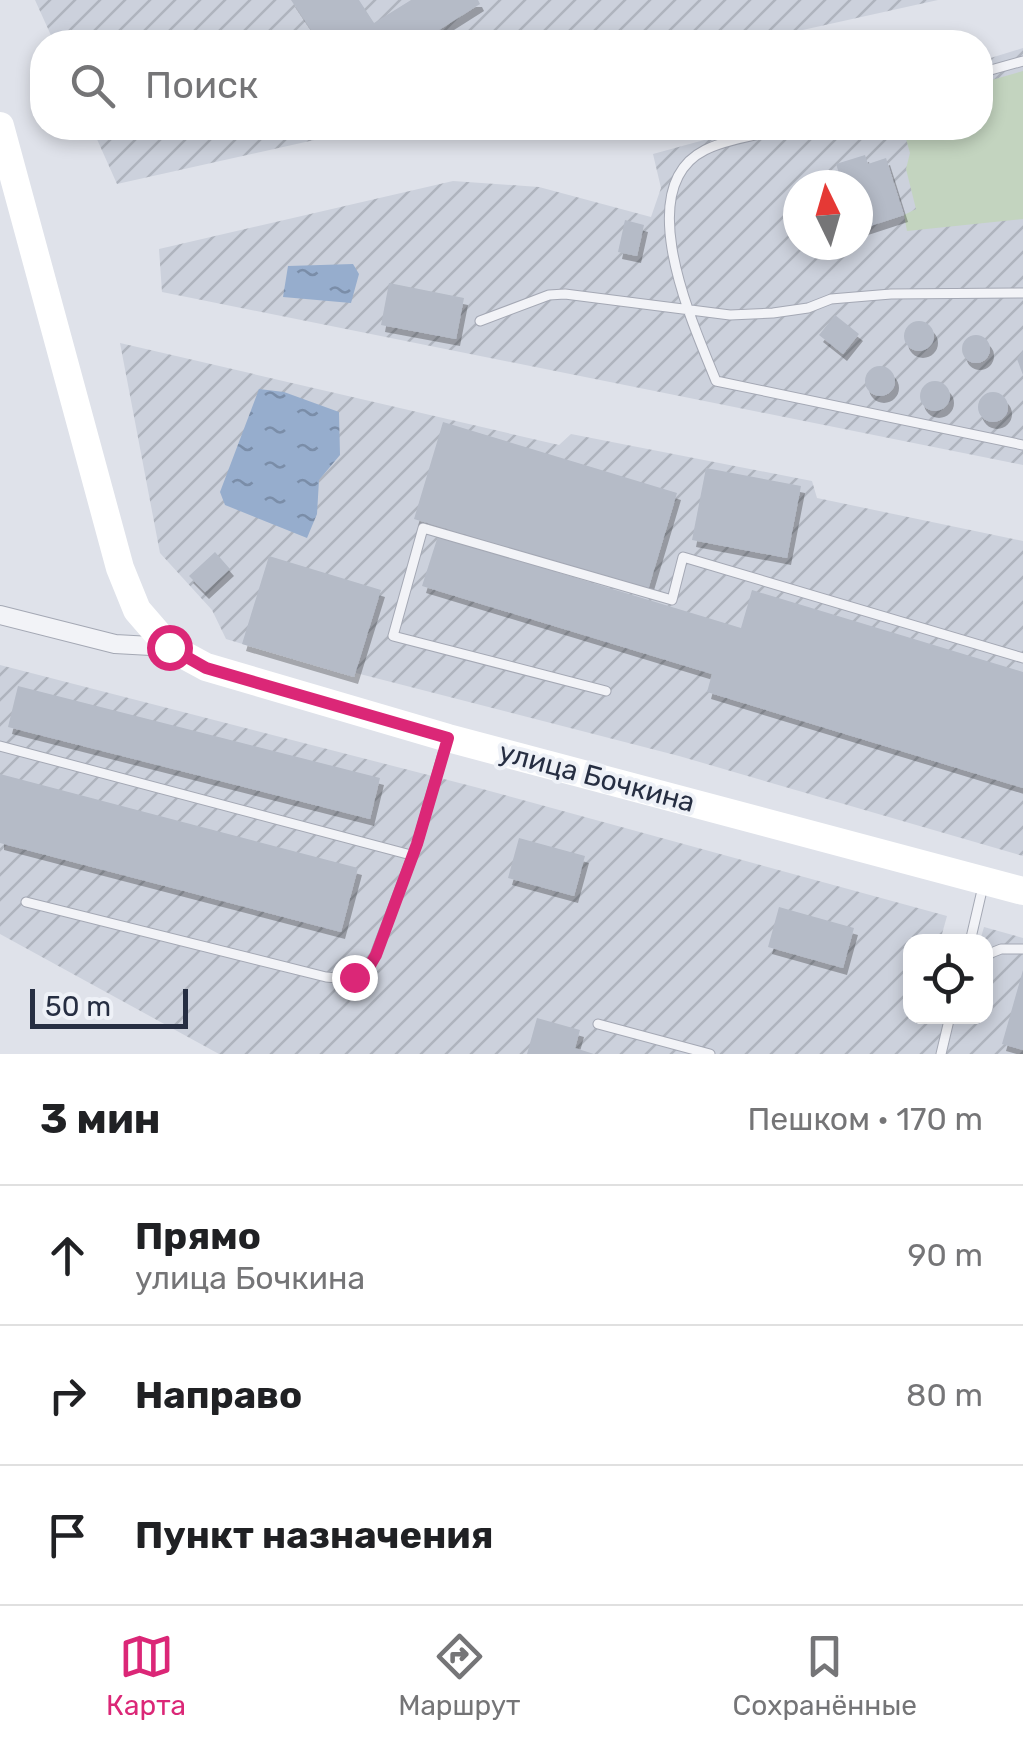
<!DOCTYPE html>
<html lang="ru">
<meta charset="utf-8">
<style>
:root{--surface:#fff;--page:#f6f6f6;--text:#202124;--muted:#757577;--line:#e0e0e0;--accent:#db2777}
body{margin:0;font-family:Rubik,sans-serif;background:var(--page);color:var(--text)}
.controls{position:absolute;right:30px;bottom:30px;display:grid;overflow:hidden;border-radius:20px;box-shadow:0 5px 15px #0003}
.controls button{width:90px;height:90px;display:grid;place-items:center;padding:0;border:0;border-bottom:2px solid var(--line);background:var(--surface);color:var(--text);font:50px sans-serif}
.compass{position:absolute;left:783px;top:170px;width:90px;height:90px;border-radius:50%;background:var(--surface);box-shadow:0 5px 15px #0003;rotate:355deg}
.scale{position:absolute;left:30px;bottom:25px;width:158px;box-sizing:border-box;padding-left:10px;border:5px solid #262e42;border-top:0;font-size:28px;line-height:35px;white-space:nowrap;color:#262e42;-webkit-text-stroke:8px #eef1f7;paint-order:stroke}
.stop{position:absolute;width:30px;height:30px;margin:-22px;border:8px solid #db2777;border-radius:50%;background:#fff}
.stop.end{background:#db2777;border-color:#fff;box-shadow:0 2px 10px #0008}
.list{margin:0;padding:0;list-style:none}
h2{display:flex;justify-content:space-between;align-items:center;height:130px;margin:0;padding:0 40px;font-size:42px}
h2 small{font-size:32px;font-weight:400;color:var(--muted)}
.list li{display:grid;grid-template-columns:65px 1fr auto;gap:30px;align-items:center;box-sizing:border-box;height:140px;padding:0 40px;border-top:2px solid var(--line)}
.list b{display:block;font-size:38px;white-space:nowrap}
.list p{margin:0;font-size:32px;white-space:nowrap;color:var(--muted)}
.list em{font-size:32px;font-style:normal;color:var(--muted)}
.icon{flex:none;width:55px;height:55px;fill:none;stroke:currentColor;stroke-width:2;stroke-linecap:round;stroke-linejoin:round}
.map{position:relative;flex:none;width:1023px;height:1054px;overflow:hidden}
.search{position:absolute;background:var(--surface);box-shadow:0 5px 15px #0003;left:30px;right:30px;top:30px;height:110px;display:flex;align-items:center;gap:25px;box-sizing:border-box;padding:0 35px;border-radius:40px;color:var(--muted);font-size:38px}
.sheet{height:550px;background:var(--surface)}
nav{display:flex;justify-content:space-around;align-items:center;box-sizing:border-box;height:140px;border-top:2px solid var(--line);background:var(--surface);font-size:28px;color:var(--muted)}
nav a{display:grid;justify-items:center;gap:5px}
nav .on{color:var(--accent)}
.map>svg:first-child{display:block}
.industrial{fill:url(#industrial-furrows);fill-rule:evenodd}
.green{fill:#c3d4bf}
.water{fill:url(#water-ripples)}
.building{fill:#b5bbc7;filter:url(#shadow)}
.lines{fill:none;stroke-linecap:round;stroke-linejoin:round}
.lane-casing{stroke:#a4a8b4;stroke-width:11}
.street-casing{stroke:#a4a8b4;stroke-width:20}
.lane{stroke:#f2f3f7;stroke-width:9}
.street{stroke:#f2f3f7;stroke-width:18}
.secondary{stroke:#fff;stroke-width:28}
.route{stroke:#db2777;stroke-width:12}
.labels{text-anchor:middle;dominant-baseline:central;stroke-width:8;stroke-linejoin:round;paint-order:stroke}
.street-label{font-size:28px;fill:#262e42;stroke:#eef1f7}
</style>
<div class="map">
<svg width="1023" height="1054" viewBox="0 0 1023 1054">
<defs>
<pattern id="industrial-furrows" width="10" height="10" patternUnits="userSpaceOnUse" patternTransform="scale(2.5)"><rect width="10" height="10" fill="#ccd1dc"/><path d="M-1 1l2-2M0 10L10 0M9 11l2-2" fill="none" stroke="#afb4be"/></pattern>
<pattern id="water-ripples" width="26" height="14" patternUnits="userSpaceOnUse" patternTransform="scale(2.5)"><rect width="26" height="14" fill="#96adcd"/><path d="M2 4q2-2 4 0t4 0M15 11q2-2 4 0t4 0" fill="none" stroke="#7a8da8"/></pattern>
<filter id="shadow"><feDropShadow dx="4" dy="7" stdDeviation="0" flood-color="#0004"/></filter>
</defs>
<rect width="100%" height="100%" fill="#dfe2ea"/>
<path class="industrial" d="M 35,0 L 938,0 L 748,42 L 54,42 Z
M 1023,48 L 1023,465 L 162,292 L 159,249 L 453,181 L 539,187 L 651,217 L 661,188 L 653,154 L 748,128 L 980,128 L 981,61 ZM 798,185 L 858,185 L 858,245 L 798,245 Z
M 92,128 L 368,128 L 117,184 Z
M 120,343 L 559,445 L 571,434 L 812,481 L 817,498 L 1023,541 L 1023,856 L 679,756 L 356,673 L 354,677 L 226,639 L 212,610 L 160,553 Z
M 0,665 L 475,787 L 947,916 L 942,934 L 971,941 L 910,942 L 910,1016 L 986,1016 L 986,942 L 980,941 L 984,927 L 1023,938 L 1023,1054 L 219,1054 L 0,934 Z"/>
<path class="green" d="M 1023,71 L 1023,219 L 907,231 L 904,215 L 916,209 L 906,169 L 910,153 L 903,128 L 980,128 L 981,83 Z"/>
<path class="water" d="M 353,264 L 359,274 L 351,303 L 283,297 L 288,266 Z
M 259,389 L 284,392 L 339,412 L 340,455 L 319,480 L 317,514 L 307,538 L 225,505 L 220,492 Z"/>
<path class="building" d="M 291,0 L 359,0 L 374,23 L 411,0 L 478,0 L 480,4 L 420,42 L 319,42 Z
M 865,155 L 868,164 L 886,158 L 904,215 L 858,230 L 858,185 L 843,185 L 836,164 Z
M 625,220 L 644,225 L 637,256 L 618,252 Z
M 389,283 L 464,298 L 456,339 L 381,325 Z
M 835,315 L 859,334 L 843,354 L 819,335 Z
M904 336a15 15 0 1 1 30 0a15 15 0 1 1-30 0Z
M962 349a14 14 0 1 1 28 0a14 14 0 1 1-28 0Z
M 1023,350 L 1023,375 L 1017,359 Z
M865 381a15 15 0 1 1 30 0a15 15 0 1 1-30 0Z
M920 396a15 15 0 1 1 30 0a15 15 0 1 1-30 0Z
M978 407a15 15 0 1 1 30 0a15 15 0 1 1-30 0Z
M 443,422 L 677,493 L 648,590 L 414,519 Z
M 706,468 L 801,486 L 787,558 L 692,540 Z
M 438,536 L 741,628 L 752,590 L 1023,672 L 1023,788 L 707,692 L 712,674 L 422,586 Z
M 215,552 L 230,569 L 205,592 L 189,576 Z
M 269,556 L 381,590 L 354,677 L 242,644 Z
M 18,686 L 380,778 L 370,819 L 8,727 Z
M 0,774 L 358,868 L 341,932 L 0,843 Z
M 519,838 L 585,856 L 574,896 L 508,878 Z
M 779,907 L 854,928 L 843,968 L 768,947 Z
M 1023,970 L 1023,1050 L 1002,1044 Z
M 537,1018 L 580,1030 L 575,1048 L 594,1054 L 527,1054 Z"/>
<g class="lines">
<defs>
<path id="lane" d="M 980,73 L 1023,61
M 788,128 C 764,134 727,139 705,150 C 629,188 695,328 716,381 L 1023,445
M 480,321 L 549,295 L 565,294 L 730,315 L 773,313 L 808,308 L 831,299 L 891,294 L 1023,293
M 606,691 L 393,636 L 423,528 L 672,600 L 683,557 L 1023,658
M 0,746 L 411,855
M 26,902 L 326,977 C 352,980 362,979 375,955 L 417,844 L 447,740
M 970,942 L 983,886
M 986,955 L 1001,949 L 1023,949
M 598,1024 L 710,1054
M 941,1054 L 950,1016"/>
<path id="street" d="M 0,615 L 115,644 L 169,647"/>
</defs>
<use href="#lane" class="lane-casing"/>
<use href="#street" class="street-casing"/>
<use href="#lane" class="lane"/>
<use href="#street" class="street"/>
<path class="secondary" d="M 0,126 L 120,568 L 137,610 L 169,647 L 206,667 L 448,738 L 1023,891"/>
</g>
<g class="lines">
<path class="route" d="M 169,647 L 206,668 L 448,738 L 417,844 L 376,955 L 366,972 L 354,977"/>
</g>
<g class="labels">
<g class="street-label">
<text transform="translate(597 777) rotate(15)">улица Бочкина</text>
</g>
</g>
</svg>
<div class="controls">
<button><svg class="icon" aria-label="locate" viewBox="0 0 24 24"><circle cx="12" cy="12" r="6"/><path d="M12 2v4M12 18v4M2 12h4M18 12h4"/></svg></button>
</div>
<svg class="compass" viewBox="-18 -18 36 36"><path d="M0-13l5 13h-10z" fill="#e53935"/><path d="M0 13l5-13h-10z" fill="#757577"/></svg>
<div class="scale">50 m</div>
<div class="stop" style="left:169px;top:647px"></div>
<div class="stop end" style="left:354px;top:977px"></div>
<div class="search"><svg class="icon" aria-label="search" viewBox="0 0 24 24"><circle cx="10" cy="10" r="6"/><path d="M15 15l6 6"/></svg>Поиск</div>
</div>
<section class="sheet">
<h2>3 мин<small>Пешком · 170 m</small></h2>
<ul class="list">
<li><svg class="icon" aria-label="ahead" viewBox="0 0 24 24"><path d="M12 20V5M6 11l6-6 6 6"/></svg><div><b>Прямо</b><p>улица Бочкина</p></div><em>90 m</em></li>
<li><svg class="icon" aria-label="right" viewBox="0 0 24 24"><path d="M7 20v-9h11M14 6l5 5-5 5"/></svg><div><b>Направо</b></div><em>80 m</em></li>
<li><svg class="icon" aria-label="arrive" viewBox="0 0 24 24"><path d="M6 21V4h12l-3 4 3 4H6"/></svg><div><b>Пункт назначения</b></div></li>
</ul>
</section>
<nav>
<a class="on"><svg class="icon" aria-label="map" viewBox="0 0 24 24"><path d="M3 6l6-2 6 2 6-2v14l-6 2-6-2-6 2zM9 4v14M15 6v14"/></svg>Карта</a>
<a><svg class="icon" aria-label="directions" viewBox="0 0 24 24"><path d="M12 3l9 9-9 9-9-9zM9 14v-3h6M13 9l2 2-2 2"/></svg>Маршрут</a>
<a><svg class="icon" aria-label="saved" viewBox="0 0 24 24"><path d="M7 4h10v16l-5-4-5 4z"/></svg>Сохранённые</a>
</nav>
